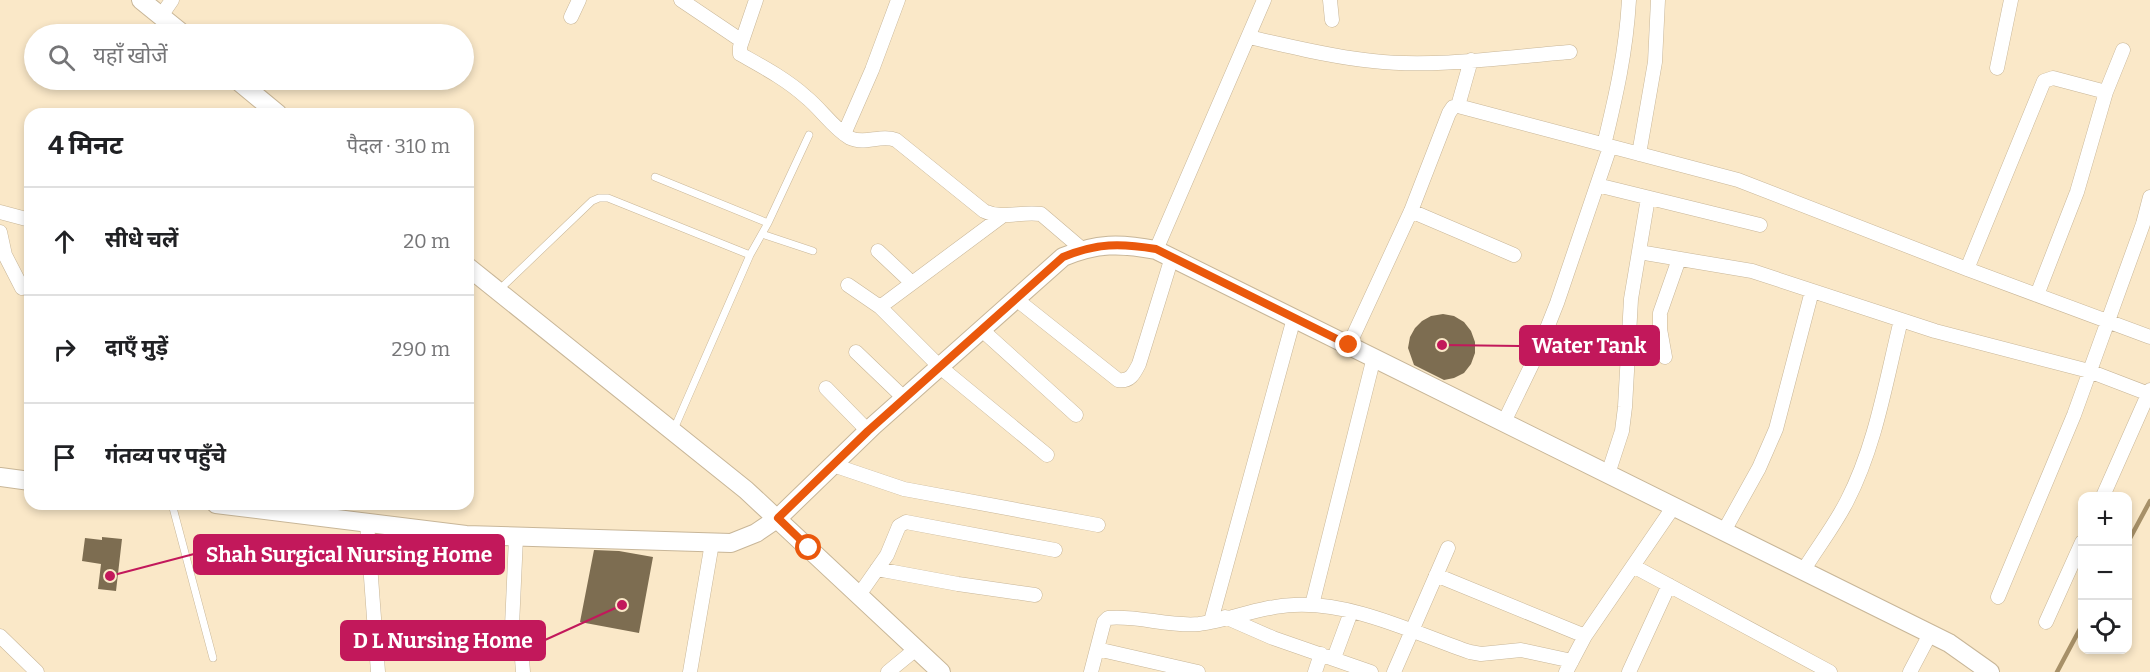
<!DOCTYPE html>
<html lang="hi">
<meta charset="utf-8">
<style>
:root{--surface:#fff;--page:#f2f2f2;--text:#202124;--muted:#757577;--line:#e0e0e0}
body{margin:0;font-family:Bitter,"Noto Sans Devanagari",serif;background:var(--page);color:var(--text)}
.controls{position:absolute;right:18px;bottom:18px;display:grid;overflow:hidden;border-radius:12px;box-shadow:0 3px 9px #0003}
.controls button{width:54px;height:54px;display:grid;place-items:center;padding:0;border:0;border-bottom:2px solid var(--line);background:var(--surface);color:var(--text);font:30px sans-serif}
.stop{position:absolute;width:18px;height:18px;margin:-14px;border:4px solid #ea580c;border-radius:50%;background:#fff}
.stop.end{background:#ea580c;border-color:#fff;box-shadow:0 2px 6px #0008}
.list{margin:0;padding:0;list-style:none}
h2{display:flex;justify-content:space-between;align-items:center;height:78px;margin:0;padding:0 24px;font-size:26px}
h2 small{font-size:20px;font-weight:400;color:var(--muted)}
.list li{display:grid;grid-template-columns:39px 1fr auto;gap:18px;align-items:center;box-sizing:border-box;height:108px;padding:0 24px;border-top:2px solid var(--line)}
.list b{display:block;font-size:22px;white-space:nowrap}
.list em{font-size:20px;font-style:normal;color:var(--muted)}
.icon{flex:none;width:33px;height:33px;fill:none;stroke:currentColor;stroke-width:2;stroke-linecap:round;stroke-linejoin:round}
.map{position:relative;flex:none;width:2150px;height:672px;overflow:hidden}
.search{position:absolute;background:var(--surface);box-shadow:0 3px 9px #0003;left:24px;top:24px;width:450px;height:66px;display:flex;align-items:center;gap:15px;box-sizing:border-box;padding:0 21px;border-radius:33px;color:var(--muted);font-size:22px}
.panel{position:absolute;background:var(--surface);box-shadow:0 3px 9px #0003;left:24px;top:108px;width:450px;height:402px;border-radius:18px}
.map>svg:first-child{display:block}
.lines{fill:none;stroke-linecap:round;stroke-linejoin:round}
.stream{stroke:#a79068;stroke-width:4.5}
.building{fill:#7d6d51}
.lane-casing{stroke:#c8b698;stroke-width:8}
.street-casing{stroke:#c8b698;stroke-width:15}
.secondary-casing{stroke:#c8b698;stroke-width:20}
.lane{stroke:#fff;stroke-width:7}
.street{stroke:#fff;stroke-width:14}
.secondary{stroke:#fff;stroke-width:18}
.route{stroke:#ea580c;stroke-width:8}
.leader{fill:none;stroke:#c2185b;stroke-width:2}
.callout-dot{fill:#c2185b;stroke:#fae8c8;stroke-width:2}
.callout{fill:#c2185b;stroke:#c2185b;stroke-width:2}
.callout-label{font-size:21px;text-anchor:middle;font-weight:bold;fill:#fff}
</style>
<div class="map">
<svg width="2150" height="672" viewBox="0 0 2150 672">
<rect width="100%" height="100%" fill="#fae8c8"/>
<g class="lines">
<path class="stream" d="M 2128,542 L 2150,501
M 2057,672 L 2082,625"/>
</g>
<path class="building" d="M 1443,314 L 1454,316 L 1464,322 L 1471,331 L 1475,342 L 1475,353 L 1471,364 L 1464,373 L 1454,378 L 1444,380 L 1414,365 L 1408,348 L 1410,337 L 1415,328 L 1422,321 L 1431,316 Z
M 102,537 L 122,539 L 116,591 L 98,589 L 101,564 L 82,561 L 85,538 L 102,540 Z
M 594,550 L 619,551 L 653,557 L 639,633 L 580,622 Z"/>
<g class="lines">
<defs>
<path id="lane" d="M 655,177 L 768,223
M 762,234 L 813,251
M 500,289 L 592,201 L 599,198 L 608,198 L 750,255
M 674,429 L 750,255 L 768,223 L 809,135
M 172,504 L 213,658"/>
<path id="street" d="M 681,0 L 742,41
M 756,0 L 740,47 L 740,54 C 763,67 786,79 806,97 C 821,109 833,128 850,138 C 865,145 881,134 896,140 L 984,211 C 1003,220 1020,211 1041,214 L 1082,249
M 1330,0 L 1332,20
M 161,16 L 172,0
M 571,17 L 579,0
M 1248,37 C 1290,46 1331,57 1373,61 C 1434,68 1508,57 1570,52
M 1997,68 L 2011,0
M 1458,106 L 1471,60
M 844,134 L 872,70 L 898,0
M 1604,145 C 1616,96 1626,52 1629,0
M 1639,154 L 1655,62 L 1658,0
M 1597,185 L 1760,225
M 1411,211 L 1514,255
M 0,212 L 30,220
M 0,232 L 5,255 L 22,288
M 1156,250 L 1264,0
M 878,251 L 912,283
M 1639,252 L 1752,271 L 1935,331 L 2089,371 L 2149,394
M 1967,269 L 2044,81 L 2053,78 L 2106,92
M 848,285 L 880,307 L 940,367 L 1047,455
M 2037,295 L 2077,192 L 2106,92 L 2123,50
M 1016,299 L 1118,380 C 1130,382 1134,374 1139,364 L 1172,257
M 880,307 L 1001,217
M 982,330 L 1076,415
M 1349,345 L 1411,211 L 1449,113 L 1453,107 L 1458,106 L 1738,180 L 1967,269 L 2150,337
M 856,352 L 904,398
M 1665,357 L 1660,329 L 1660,313 L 1679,259
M 826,388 L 868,431
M 1504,422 L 1536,356 L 1557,303 L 1610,147
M 833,465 L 904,489 L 1098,525
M 1608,474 L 1622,431 L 1625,407 L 1631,299 L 1648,198
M 2103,496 L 2150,390
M 367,523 L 378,672
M 1724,531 L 1759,468 L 1776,429 L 1812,291
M 516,537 L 512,626 L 521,645 L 523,672
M 1633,566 L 1830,672
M 877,569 L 958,584 L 1035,595
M 1803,571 C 1817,548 1835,525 1847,501 C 1876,445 1886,380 1901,320
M 1436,575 L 1585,636
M 859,595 L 887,555 L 899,526 L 906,522 L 1055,550
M 1998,597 L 2074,415 L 2143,224 L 2150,197
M 1312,605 L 1374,357
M 1225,617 L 1273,638 L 1371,672
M 1211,621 L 1294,318
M 2046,622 L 2082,542
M 0,636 L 37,672
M 1097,649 L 1198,672
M 1334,658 L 1351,612
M 690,672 L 712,543
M 888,672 L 916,649
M 1091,672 L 1104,622 L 1108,618 C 1138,615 1169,627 1199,624 C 1231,620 1261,606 1294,605 C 1354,602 1414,633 1470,652 L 1481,654 L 1521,650 L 1572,661
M 1315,672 L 1321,654
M 1394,672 L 1448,548
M 1566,672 L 1585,636 L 1674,506
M 1629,672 L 1669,585
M 1910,672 L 1930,634"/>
<path id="secondary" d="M 141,0 L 183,34
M 237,80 L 278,114
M 468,267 L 746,490 L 941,672
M 0,477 L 30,481
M 216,504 L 466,535 L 731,543 L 756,533 L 778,518 L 873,426 L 1063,257 C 1097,243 1120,243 1156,250 L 1949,643 L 1990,672"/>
</defs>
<use href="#lane" class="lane-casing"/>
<use href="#street" class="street-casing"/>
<use href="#secondary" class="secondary-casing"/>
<use href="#lane" class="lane"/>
<use href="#street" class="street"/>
<use href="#secondary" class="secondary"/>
</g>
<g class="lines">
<path class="route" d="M 809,548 L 778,518 L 868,431 L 1063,257 C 1097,243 1120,243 1156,249 L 1349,345"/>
</g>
<path class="leader" d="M1442 345L1520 346M110 576L194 554M622 605L545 640"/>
<g class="callout-dot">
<circle cx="1442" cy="345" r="6"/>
<circle cx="110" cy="576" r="6"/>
<circle cx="622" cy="605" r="6"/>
</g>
<g class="callout">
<rect x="1520" y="326" width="139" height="39" rx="6"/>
<rect x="194" y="535" width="310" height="39" rx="6"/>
<rect x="341" y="621" width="204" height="39" rx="6"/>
</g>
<g class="callout-label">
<text x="1589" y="353">Water Tank</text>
<text x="349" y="562">Shah Surgical Nursing Home</text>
<text x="443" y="648">D L Nursing Home</text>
</g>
</svg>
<div class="controls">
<button>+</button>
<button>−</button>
<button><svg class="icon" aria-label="locate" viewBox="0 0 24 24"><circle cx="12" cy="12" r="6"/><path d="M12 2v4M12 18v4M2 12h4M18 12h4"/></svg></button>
</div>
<div class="stop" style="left:809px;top:548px"></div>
<div class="stop end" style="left:1349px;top:345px"></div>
<div class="search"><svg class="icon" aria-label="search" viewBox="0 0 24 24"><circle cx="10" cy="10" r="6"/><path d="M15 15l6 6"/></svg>यहाँ खोजें</div>
<section class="panel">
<h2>4 मिनट<small>पैदल · 310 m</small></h2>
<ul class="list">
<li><svg class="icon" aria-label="ahead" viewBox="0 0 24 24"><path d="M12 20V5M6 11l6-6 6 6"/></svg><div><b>सीधे चलें</b></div><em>20 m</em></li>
<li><svg class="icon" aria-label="right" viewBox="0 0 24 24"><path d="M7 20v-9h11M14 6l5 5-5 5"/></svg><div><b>दाएँ मुड़ें</b></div><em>290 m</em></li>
<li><svg class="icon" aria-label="arrive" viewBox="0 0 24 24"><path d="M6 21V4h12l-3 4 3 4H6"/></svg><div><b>गंतव्य पर पहुँचे</b></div></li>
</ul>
</section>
</div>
